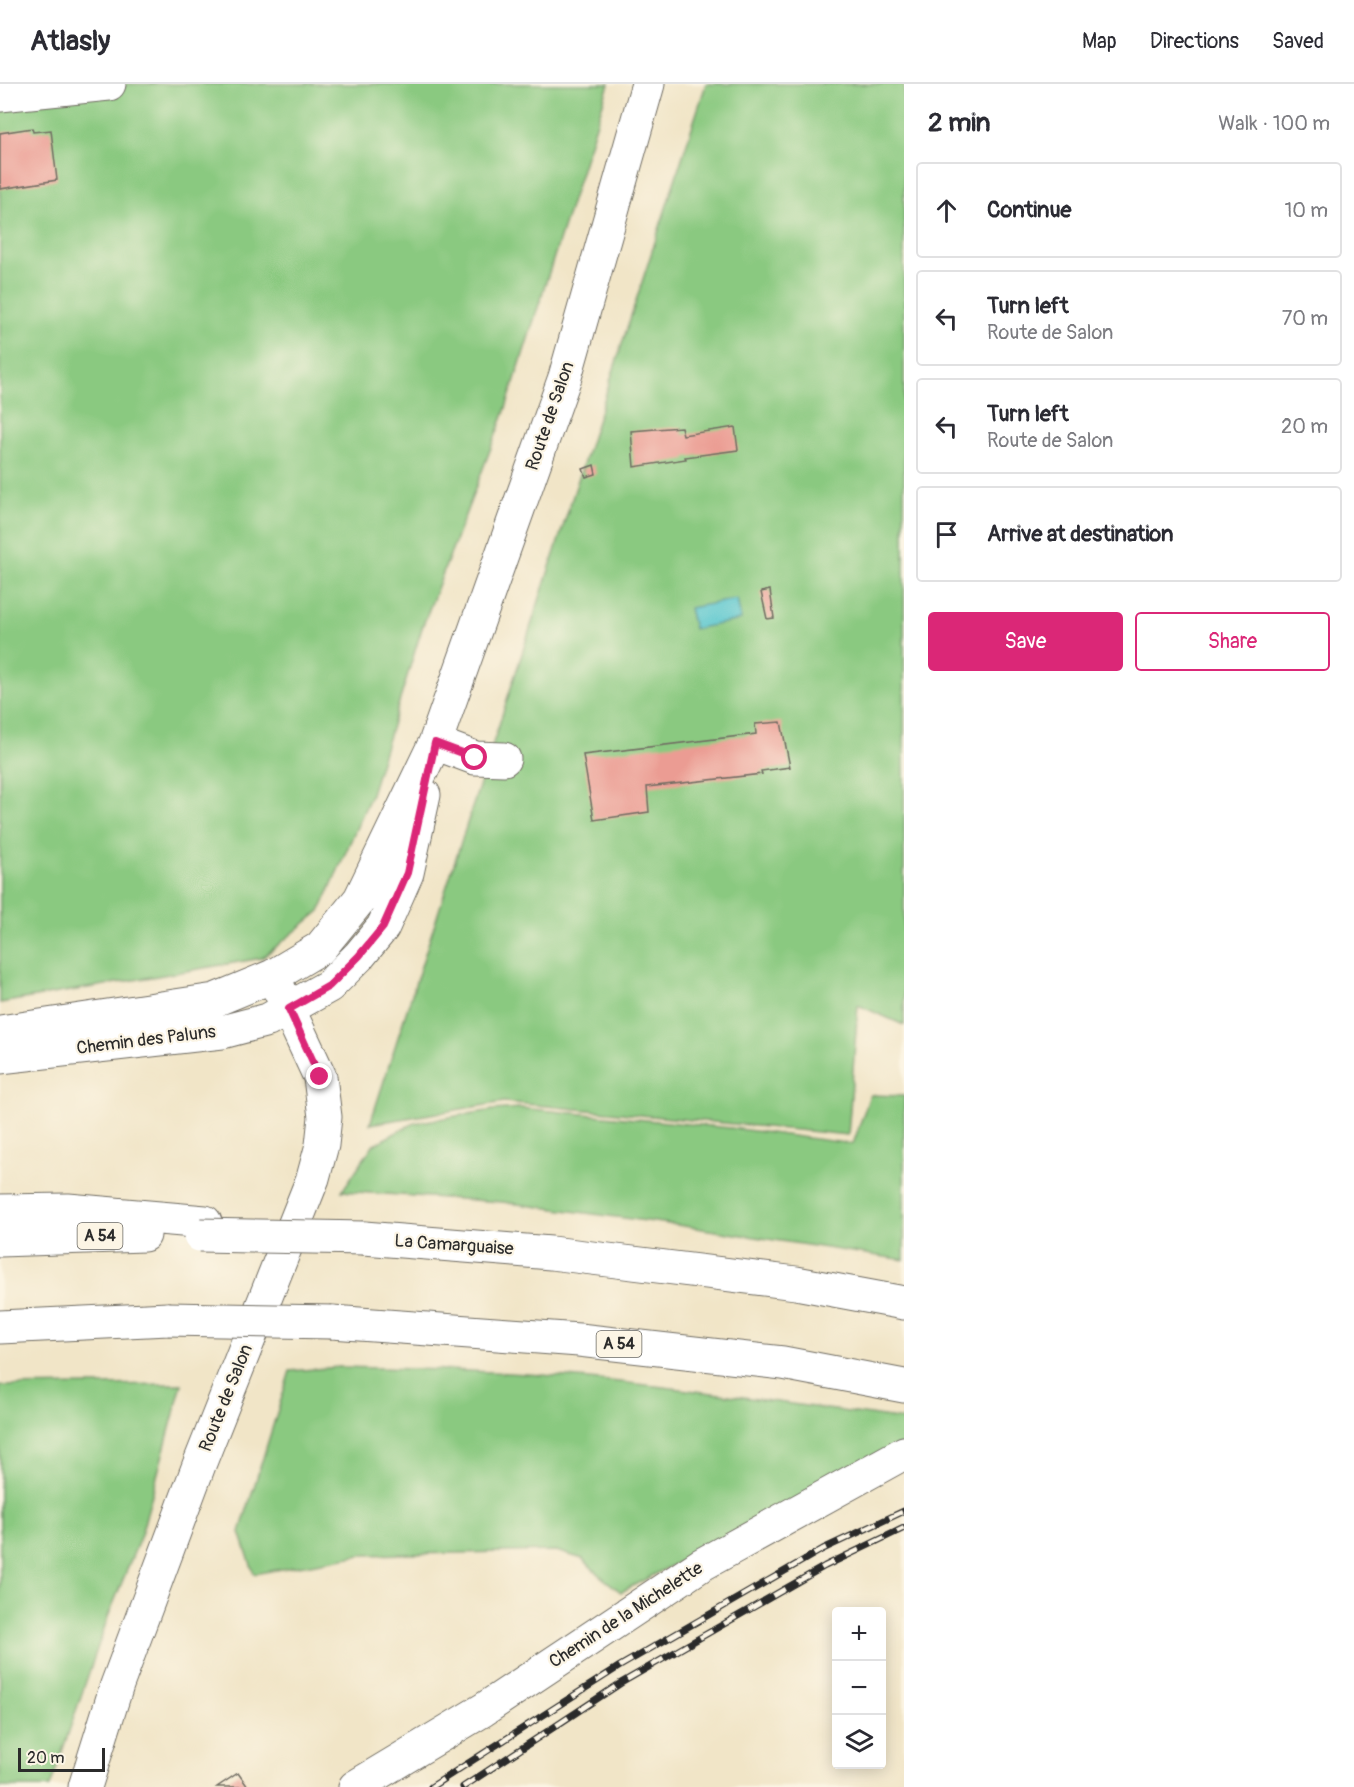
<!DOCTYPE html>
<meta charset="utf-8">
<style>
:root{--surface:#fff;--page:#f2f2f3;--text:#2b2b33;--muted:#7c7c81;--line:#e1e1e2;--accent:#db2777}
body{margin:0;font-family:Pangolin,sans-serif;background:var(--page);color:var(--text)}
.controls{position:absolute;right:18px;bottom:18px;display:grid;overflow:hidden;border-radius:6px;box-shadow:0 3px 15px #0003}
.controls button{width:54px;height:54px;display:grid;place-items:center;padding:0;border:0;border-bottom:2px solid var(--line);background:var(--surface);color:var(--text);font:30px sans-serif}
.scale{position:absolute;left:18px;bottom:15px;width:87px;box-sizing:border-box;padding-left:6px;border:3px solid #2b2b2b;border-top:0;font-size:16px;line-height:21px;white-space:nowrap;color:#2b2b2b;-webkit-text-stroke:4px #fcf5e5;paint-order:stroke}
.stop{position:absolute;width:18px;height:18px;margin:-14px;border:4px solid #db2777;border-radius:50%;background:#fff}
.stop.end{background:#db2777;border-color:#fff;box-shadow:0 2px 6px #0008}
.list{margin:0;padding:0;list-style:none}
h2{display:flex;justify-content:space-between;align-items:center;height:78px;margin:0;padding:0 24px;font-size:26px}
h2 small{font-size:20px;font-weight:400;color:var(--muted)}
.list li{display:grid;grid-template-columns:39px 1fr auto;gap:18px;align-items:center;box-sizing:border-box;height:96px;margin:0 12px 12px;padding:0 12px;border:2px solid var(--line);border-radius:6px}
.list b{display:block;font-size:22px;white-space:nowrap}
.list p{margin:0;font-size:20px;white-space:nowrap;color:var(--muted)}
.list em{font-size:20px;font-style:normal;color:var(--muted)}
.actions{display:flex;gap:12px;padding:18px 24px}
.actions a{flex:1;padding:14px 0;border:2px solid var(--accent);border-radius:6px;text-align:center;font-size:21px;color:var(--accent)}
.actions .main{background:var(--accent);color:#fff}
.icon{flex:none;width:33px;height:33px;fill:none;stroke:currentColor;stroke-width:2;stroke-linecap:round;stroke-linejoin:round}
.map{position:relative;flex:none;width:904px;height:1703px;overflow:hidden}
header{display:flex;align-items:center;gap:36px;box-sizing:border-box;height:84px;padding:0 30px;background:var(--surface);border-bottom:2px solid var(--line)}
header strong{font-size:28px}
nav{display:flex;gap:33px;margin-inline-start:auto;font-size:21px}
main{display:flex}
aside{flex:1;background:var(--surface)}
.map>svg:first-child{display:block}
.green{fill:#8ac980;stroke:#5a7a56;stroke-width:1.5}
.water{fill:#5ac7cf;stroke:#42797d;stroke-width:1.5}
.building{fill:#eb9c93}
.lines{fill:none;stroke-linecap:round;stroke-linejoin:round}
.minor-casing{stroke:#706c62;stroke-width:35}
.highway-casing{stroke:#706c62;stroke-width:35}
.minor{stroke:#fff;stroke-width:33}
.highway{stroke:#fff;stroke-width:33}
.rail-casing{stroke:#2b2b2b;stroke-width:7}
.rail{stroke:#fcf5e5;stroke-width:4.5;stroke-dasharray:14;stroke-linecap:butt}
.highway-bridge-casing{stroke:#706c62;stroke-width:35;stroke-linecap:butt}
.highway-bridge{stroke:#fff;stroke-width:33}
.route{stroke:#db2777;stroke-width:8}
.labels{text-anchor:middle;dominant-baseline:central;stroke-width:4.5;stroke-linejoin:round;paint-order:stroke}
.shield{fill:#fcf5e5;stroke:#6a6863;stroke-width:1.5}
.shield-label{font-size:16px;font-weight:bold;fill:#2b2b2b}
.street-label{font-size:18px;fill:#2b2b2b;stroke:#fcf5e5}
</style>
<header>
<strong>Atlasly</strong>
<nav><a>Map</a><a>Directions</a><a>Saved</a></nav>
</header>
<main>
<div class="map">
<svg width="904" height="1703" viewBox="0 0 904 1703">
<rect width="100%" height="100%" fill="#fcf5e5"/>
<filter id="ink" filterUnits="userSpaceOnUse"><feTurbulence type="fractalNoise" baseFrequency=".0167" numOctaves="2"/><feDisplacementMap in="SourceGraphic" scale="12" xChannelSelector="R" yChannelSelector="G"/><feConvolveMatrix kernelMatrix="1 2 1 2 8 2 1 2 1" color-interpolation-filters="sRGB"/></filter>
<filter id="wash" filterUnits="userSpaceOnUse"><feTurbulence type="fractalNoise" baseFrequency=".008" numOctaves="4" result="noise"/><feDisplacementMap in="SourceGraphic" scale="24" xChannelSelector="R" yChannelSelector="G"/><feGaussianBlur stdDeviation="1.35" result="paint"/><feColorMatrix in="noise" values="0 0 0 0 0 0 0 0 0 0 0 0 0 0 0 0 0 1.4 0 .05"/><feComposite in="paint" operator="in"/></filter>
<g filter="url(#wash)">
<rect width="100%" height="100%" fill="#f1e5c7"/>
<path class="green" d="M 0,0 L 609,0 L 505,327 L 422,544 L 370,713 L 320,827 L 262,874 L 0,919 Z
M 706,0 L 904,0 L 904,941 L 858,921 L 848,1051 L 504,1018 L 370,1040 Z
M 870,1011 L 904,1012 L 904,1176 L 677,1141 L 502,1118 L 342,1107 L 373,1061 L 414,1039 L 493,1026 L 520,1024 L 731,1044 L 853,1060 Z
M 340,1283 C 423,1285 506,1287 589,1295 C 694,1305 799,1321 904,1336 L 904,1360 L 621,1508 L 599,1491 L 583,1475 L 556,1467 L 361,1471 L 254,1490 L 240,1448 L 290,1287 Z
M 182,1300 L 141,1451 L 108,1533 L 50,1703 L 0,1703 L 0,1302 Z"/>
<path class="water" d="M 737,515 L 741,536 L 694,545 L 689,524 Z"/>
<g id="blocks">
<path class="building" d="M 32,44 L 33,48 L 51,46 L 57,96 L 0,105 L 0,49 Z
M 681,343 L 683,351 L 735,343 L 738,366 L 685,373 L 686,375 L 634,383 L 631,347 Z
M 594,381 L 596,390 L 586,393 L 583,385 Z
M 770,506 L 774,534 L 767,535 L 761,508 Z
M 781,638 L 790,683 L 761,687 L 762,690 L 647,703 L 649,728 L 594,736 L 583,671 L 756,650 L 755,640 Z
M 238,1689 L 248,1703 L 217,1703 Z"/>
</g>
</g>
<g filter="url(#ink)">
<use href="#blocks" fill-opacity="0" stroke="#706c62" stroke-width="1.5"/>
<g class="lines">
<defs>
<path id="minor" d="M 0,11 L 109,0
M 435,659 L 475,674 L 504,675
M 0,948 L 215,916 L 273,892 L 320,864 L 360,815 L 435,659 L 565,293 L 648,0
M 0,973 L 222,948 L 268,936 L 329,902 L 359,872 L 383,843 L 407,789 L 424,711
M 85,1703 L 117,1601 L 199,1381 L 313,1094 L 322,1061 L 325,1033 L 320,993 L 273,892
M 355,1703 L 483,1626 L 701,1481 L 904,1369"/>
<path id="highway" d="M 0,1127 L 68,1126 L 205,1138
M 364,1154 L 551,1169 L 796,1199 L 904,1219
M 0,1156 L 144,1151
M 332,1238 L 579,1256 L 783,1279 L 904,1302
M 0,1243 L 168,1235"/>
</defs>
<use href="#minor" class="minor-casing"/>
<use href="#highway" class="highway-casing"/>
<use href="#minor" class="minor"/>
<use href="#highway" class="highway"/>
<defs>
<path id="rail" d="M 431,1703 L 620,1582 L 823,1465 L 904,1427
M 463,1703 L 621,1599 L 825,1482 L 904,1444"/>
</defs>
<use href="#rail" class="rail-casing"/>
<use href="#rail" class="rail"/>
<defs>
<path id="highway-bridge" d="M 200,1151 L 364,1154
M 168,1235 L 332,1238"/>
</defs>
<use href="#highway-bridge" class="highway-bridge-casing"/>
<use href="#highway-bridge" class="highway-bridge"/>
</g>
</g>
<g class="lines" filter="url(#ink)">
<path class="route" d="M 320,993 L 289,925 L 329,902 L 359,872 L 383,843 L 407,789 L 435,659 L 475,674"/>
</g>
<g class="labels">
<g class="shield">
<rect x="77.5" y="1139" width="45" height="26" rx="4.5"/>
<rect x="596.5" y="1247" width="45" height="26" rx="4.5"/>
</g>
<g class="shield-label">
<text x="100" y="1152">A 54</text>
<text x="619" y="1260">A 54</text>
</g>
<g class="street-label">
<text transform="translate(550 332) rotate(-71)">Route de Salon</text>
<text transform="translate(146 956) rotate(-7)">Chemin des Paluns</text>
<text transform="translate(454 1161) rotate(4)">La Camarguaise</text>
<text transform="translate(226 1314) rotate(-68)">Route de Salon</text>
<text transform="translate(626 1531) rotate(-33)">Chemin de la Michelette</text>
</g>
</g>
</svg>
<div class="controls">
<button>+</button>
<button>−</button>
<button><svg class="icon" aria-label="layers" viewBox="0 0 24 24"><path d="M12 4l9 5-9 5-9-5zM3 14l9 5 9-5"/></svg></button>
</div>
<div class="scale">20 m</div>
<div class="stop" style="left:475px;top:674px"></div>
<div class="stop end" style="left:320px;top:993px"></div>
</div>
<aside>
<h2>2 min<small>Walk · 100 m</small></h2>
<ul class="list">
<li><svg class="icon" aria-label="ahead" viewBox="0 0 24 24"><path d="M12 20V5M6 11l6-6 6 6"/></svg><div><b>Continue</b></div><em>10 m</em></li>
<li><svg class="icon" aria-label="left" viewBox="0 0 24 24"><path d="M17 20v-9H6M10 6l-5 5 5 5"/></svg><div><b>Turn left</b><p>Route de Salon</p></div><em>70 m</em></li>
<li><svg class="icon" aria-label="left" viewBox="0 0 24 24"><path d="M17 20v-9H6M10 6l-5 5 5 5"/></svg><div><b>Turn left</b><p>Route de Salon</p></div><em>20 m</em></li>
<li><svg class="icon" aria-label="arrive" viewBox="0 0 24 24"><path d="M6 21V4h12l-3 4 3 4H6"/></svg><div><b>Arrive at destination</b></div></li>
</ul>
<div class="actions"><a class="main">Save</a><a>Share</a></div>
</aside>
</main>
